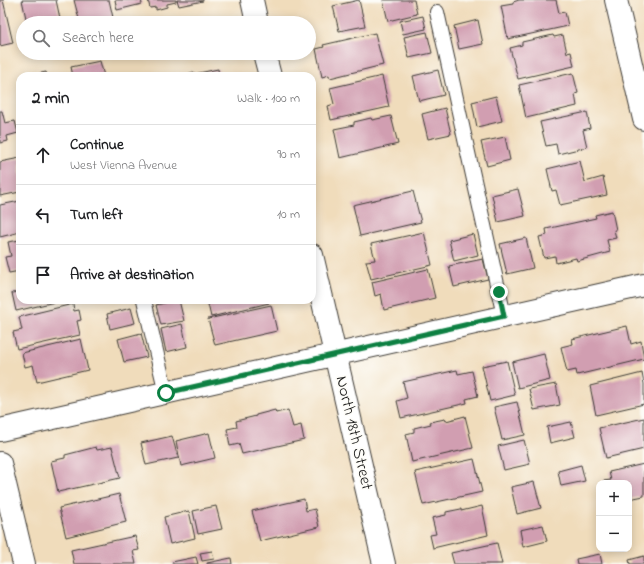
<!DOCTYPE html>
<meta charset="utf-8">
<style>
:root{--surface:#fff;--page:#f6f6f6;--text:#202124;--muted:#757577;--line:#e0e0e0}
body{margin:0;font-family:"Indie Flower",sans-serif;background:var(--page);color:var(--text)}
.controls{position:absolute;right:12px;bottom:12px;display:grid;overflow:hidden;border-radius:8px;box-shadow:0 2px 10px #0003}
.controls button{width:36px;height:36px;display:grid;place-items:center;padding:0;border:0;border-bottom:1px solid var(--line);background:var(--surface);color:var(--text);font:20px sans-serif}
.stop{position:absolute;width:12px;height:12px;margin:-9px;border:3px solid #0b8043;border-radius:50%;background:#fff}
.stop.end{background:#0b8043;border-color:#fff;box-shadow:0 1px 4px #0008}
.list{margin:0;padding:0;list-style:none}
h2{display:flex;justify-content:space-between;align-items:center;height:52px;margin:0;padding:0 16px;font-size:17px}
h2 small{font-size:13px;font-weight:400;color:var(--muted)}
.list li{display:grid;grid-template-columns:26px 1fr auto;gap:12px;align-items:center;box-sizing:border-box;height:60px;padding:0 16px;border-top:1px solid var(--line)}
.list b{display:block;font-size:15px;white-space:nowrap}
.list p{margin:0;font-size:13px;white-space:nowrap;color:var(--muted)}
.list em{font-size:13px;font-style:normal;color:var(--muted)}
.icon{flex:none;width:22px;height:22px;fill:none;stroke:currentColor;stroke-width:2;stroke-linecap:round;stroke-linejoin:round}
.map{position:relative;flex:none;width:644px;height:564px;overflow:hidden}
.search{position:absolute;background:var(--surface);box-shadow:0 2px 10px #0003;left:16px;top:16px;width:300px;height:44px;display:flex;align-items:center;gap:10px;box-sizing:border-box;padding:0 14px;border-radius:22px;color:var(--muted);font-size:15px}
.panel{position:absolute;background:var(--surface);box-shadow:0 2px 10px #0003;left:16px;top:72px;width:300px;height:232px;border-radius:12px}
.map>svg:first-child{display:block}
.building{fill:#d19eb1}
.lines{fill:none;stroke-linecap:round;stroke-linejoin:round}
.service-casing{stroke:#3c3934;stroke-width:16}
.minor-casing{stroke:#3c3934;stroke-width:24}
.service{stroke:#fff;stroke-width:14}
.minor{stroke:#fff;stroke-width:22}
.route{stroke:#0b8043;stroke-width:5}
.labels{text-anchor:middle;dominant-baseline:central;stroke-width:3;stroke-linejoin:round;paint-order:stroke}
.street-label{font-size:17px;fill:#1c1c1c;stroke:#fdfcf7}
</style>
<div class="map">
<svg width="644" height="564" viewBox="0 0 644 564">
<rect width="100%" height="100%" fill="#fdfcf7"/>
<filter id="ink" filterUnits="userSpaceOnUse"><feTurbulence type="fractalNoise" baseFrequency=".025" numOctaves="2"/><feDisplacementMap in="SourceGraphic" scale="8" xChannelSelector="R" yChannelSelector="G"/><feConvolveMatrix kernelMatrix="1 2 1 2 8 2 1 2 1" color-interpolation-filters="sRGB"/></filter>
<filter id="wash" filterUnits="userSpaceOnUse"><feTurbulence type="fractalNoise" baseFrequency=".012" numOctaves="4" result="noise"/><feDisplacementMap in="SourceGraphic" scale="16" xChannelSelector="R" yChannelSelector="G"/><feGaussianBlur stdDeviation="0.9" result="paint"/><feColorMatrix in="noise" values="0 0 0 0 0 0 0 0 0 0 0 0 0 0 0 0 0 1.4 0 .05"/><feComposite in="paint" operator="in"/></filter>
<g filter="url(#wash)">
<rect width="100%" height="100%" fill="#f0dcbb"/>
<g id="blocks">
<path class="building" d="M 0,0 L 3,0 L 13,43 L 0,46 Z
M 22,0 L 56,0 L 61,23 L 27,23 Z
M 74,0 L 109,0 L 114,22 L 110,23 L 80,23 Z
M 115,0 L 141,0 L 142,4 L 117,10 Z
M 148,0 L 176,0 L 176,2 L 167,4 L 167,7 L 156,10 L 156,7 L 150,8 Z
M 177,0 L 203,0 L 203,1 L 179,6 Z
M 359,0 L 365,26 L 339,31 L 333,6 Z
M 383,0 L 414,0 L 417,14 L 388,21 Z
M 519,0 L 556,0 L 559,13 L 565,12 L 568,26 L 508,39 L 501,6 L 513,4 L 513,2 Z
M 423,16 L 426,29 L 403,34 L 400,21 Z
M 478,20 L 483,44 L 459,49 L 454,26 Z
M 427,32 L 432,53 L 409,58 L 404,37 Z
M 375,33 L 383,65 L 330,78 L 329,75 L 322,77 L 316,49 L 324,47 L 323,45 Z
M 553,35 L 554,37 L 563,35 L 567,53 L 571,52 L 574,66 L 518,79 L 510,48 L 522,45 L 522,42 Z
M 100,61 L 104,76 L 73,76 L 71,67 Z
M 218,69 L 219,76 L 179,76 L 194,72 L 194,74 Z
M 438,70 L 444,95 L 419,101 L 413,76 Z
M 46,72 L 47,76 L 32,76 L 32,75 Z
M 573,73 L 578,93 L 575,94 L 577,106 L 526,118 L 519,85 Z
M 382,76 L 389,107 L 331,120 L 328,106 L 334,104 L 330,88 Z
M 496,96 L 502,121 L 477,127 L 472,102 Z
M 445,108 L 451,134 L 428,139 L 422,114 Z
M 0,111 L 2,111 L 5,123 L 15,121 L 18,133 L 7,136 L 8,141 L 0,143 Z
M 587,112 L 590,128 L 583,130 L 587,147 L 558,154 L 556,144 L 546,146 L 540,122 Z
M 391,116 L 398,144 L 340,158 L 334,129 L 354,125 L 354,122 L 371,118 L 372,120 Z
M 505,137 L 510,160 L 487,166 L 481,142 Z
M 20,158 L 20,192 L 0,196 L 0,162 Z
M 580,161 L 585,182 L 603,177 L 607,195 L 560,205 L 556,190 L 552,191 L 547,169 Z
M 518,189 L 525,216 L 498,222 L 492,195 Z
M 413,191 L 421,222 L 360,236 L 353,205 Z
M 20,201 L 20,232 L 0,237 L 0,205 Z
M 612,211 L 616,230 L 614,230 L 616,238 L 607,240 L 610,252 L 577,261 L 576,258 L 556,263 L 555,256 L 544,258 L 539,237 L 547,235 L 546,229 L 596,218 L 595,215 Z
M 424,232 L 432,265 L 371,279 L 366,261 L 375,260 L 371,244 Z
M 473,234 L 478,255 L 454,261 L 449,240 Z
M 526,238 L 533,268 L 507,274 L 500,244 Z
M 20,240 L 20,271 L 9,273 L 5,257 L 11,256 L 8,242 Z
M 483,259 L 488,279 L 454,287 L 449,266 Z
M 428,269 L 435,298 L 384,310 L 381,294 L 375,296 L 372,282 Z
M 20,292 L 20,300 L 59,301 L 16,311 L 12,293 Z
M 177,300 L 179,300 L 184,321 L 161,325 L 156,305 Z
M 207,300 L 268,300 L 269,303 L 211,317 Z
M 73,304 L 74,311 L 79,310 L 81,320 L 77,321 L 80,335 L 17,349 L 13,332 L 22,330 L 19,317 Z
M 271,305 L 277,331 L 215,345 L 208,319 Z
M 131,308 L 135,323 L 110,329 L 107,314 Z
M 182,324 L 187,347 L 166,352 L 161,329 Z
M 627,326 L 631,344 L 641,341 L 644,359 L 577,375 L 576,370 L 567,372 L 561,347 L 573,344 L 572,339 Z
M 141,333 L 147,357 L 124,362 L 118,339 Z
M 81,339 L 88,370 L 37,382 L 33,365 L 25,367 L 22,353 Z
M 544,354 L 550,380 L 518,388 L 512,362 Z
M 507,361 L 515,395 L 490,401 L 482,366 Z
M 457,370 L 458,374 L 472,371 L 478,396 L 466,399 L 467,403 L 401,418 L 397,401 L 407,398 L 403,382 Z
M 642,373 L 644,384 L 644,404 L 596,415 L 590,386 Z
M 556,384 L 560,405 L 534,410 L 529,389 Z
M 517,402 L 525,435 L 502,440 L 494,407 Z
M 275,410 L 276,413 L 288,410 L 293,427 L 301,425 L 304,440 L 242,454 L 239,444 L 230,446 L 227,429 L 237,427 L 236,421 L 256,416 L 256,415 Z
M 465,416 L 473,448 L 412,462 L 406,434 L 414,432 L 414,428 L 431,424 L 430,422 L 445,419 L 446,421 Z
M 644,418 L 644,449 L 606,458 L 599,428 Z
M 571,422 L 575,437 L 550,443 L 547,427 Z
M 209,433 L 215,458 L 181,466 L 176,441 Z
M 172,436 L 178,458 L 146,465 L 141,443 Z
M 524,440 L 530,464 L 504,470 L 498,446 Z
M 96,447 L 97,450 L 112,447 L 120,478 L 58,492 L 51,461 L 65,458 L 65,455 Z
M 474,459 L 482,492 L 423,505 L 415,472 Z
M 644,464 L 644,496 L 629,499 L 629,483 L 603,483 L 603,481 L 611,480 L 609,472 Z
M 581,465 L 585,481 L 561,486 L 558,471 Z
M 534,482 L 541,508 L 517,514 L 511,487 Z
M 119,494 L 126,522 L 66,537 L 59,508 Z
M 304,499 L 306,511 L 315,509 L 319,527 L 260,541 L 252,511 Z
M 216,506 L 222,529 L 198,534 L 193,511 Z
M 482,506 L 488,535 L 433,548 L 430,535 L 436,534 L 432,518 L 446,515 L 446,512 L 461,509 L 461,511 Z
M 189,511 L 195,538 L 170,544 L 164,517 Z
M 543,525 L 547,541 L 523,547 L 520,530 Z
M 135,536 L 139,550 L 133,551 L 136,564 L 74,564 L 71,550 Z
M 497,543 L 502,564 L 454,564 L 451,553 Z
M 212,551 L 214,559 L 202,561 L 200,553 Z
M 600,554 L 602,564 L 577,564 L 576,559 Z
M 644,556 L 644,564 L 630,564 L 629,560 Z
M 196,557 L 198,564 L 173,564 L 172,562 Z
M 231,558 L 232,564 L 207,564 L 207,563 Z"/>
</g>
</g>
<g filter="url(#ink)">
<use href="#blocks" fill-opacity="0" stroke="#3c3934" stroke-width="1"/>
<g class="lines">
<defs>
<path id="service" d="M 437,12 L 504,316
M 144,300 L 166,393"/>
<path id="minor" d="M 252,0 L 257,23
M 616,0 L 644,119
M 264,53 L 270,76
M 312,255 L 384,564
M 0,430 L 644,285
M 0,463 L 24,564"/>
</defs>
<use href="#service" class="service-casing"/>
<use href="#minor" class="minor-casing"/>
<use href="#service" class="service"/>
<use href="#minor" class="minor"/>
</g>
</g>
<g class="lines" filter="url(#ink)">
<path class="route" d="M 166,393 L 504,316 L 499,292"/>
</g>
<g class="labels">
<g class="street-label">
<text transform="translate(354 433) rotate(77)">North 18th Street</text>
</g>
</g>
</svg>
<div class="controls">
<button>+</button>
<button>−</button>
</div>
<div class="stop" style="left:166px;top:393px"></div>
<div class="stop end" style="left:499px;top:292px"></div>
<div class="search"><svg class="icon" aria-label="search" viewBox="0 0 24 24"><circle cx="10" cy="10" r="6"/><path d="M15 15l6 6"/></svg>Search here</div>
<section class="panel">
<h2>2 min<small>Walk · 100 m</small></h2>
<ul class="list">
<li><svg class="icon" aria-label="ahead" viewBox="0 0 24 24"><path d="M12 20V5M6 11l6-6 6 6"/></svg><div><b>Continue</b><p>West Vienna Avenue</p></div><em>90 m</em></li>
<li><svg class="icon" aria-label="left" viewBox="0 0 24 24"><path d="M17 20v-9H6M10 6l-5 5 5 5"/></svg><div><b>Turn left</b></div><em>10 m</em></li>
<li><svg class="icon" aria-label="arrive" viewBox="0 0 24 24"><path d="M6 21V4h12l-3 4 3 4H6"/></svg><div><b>Arrive at destination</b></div></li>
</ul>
</section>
</div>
